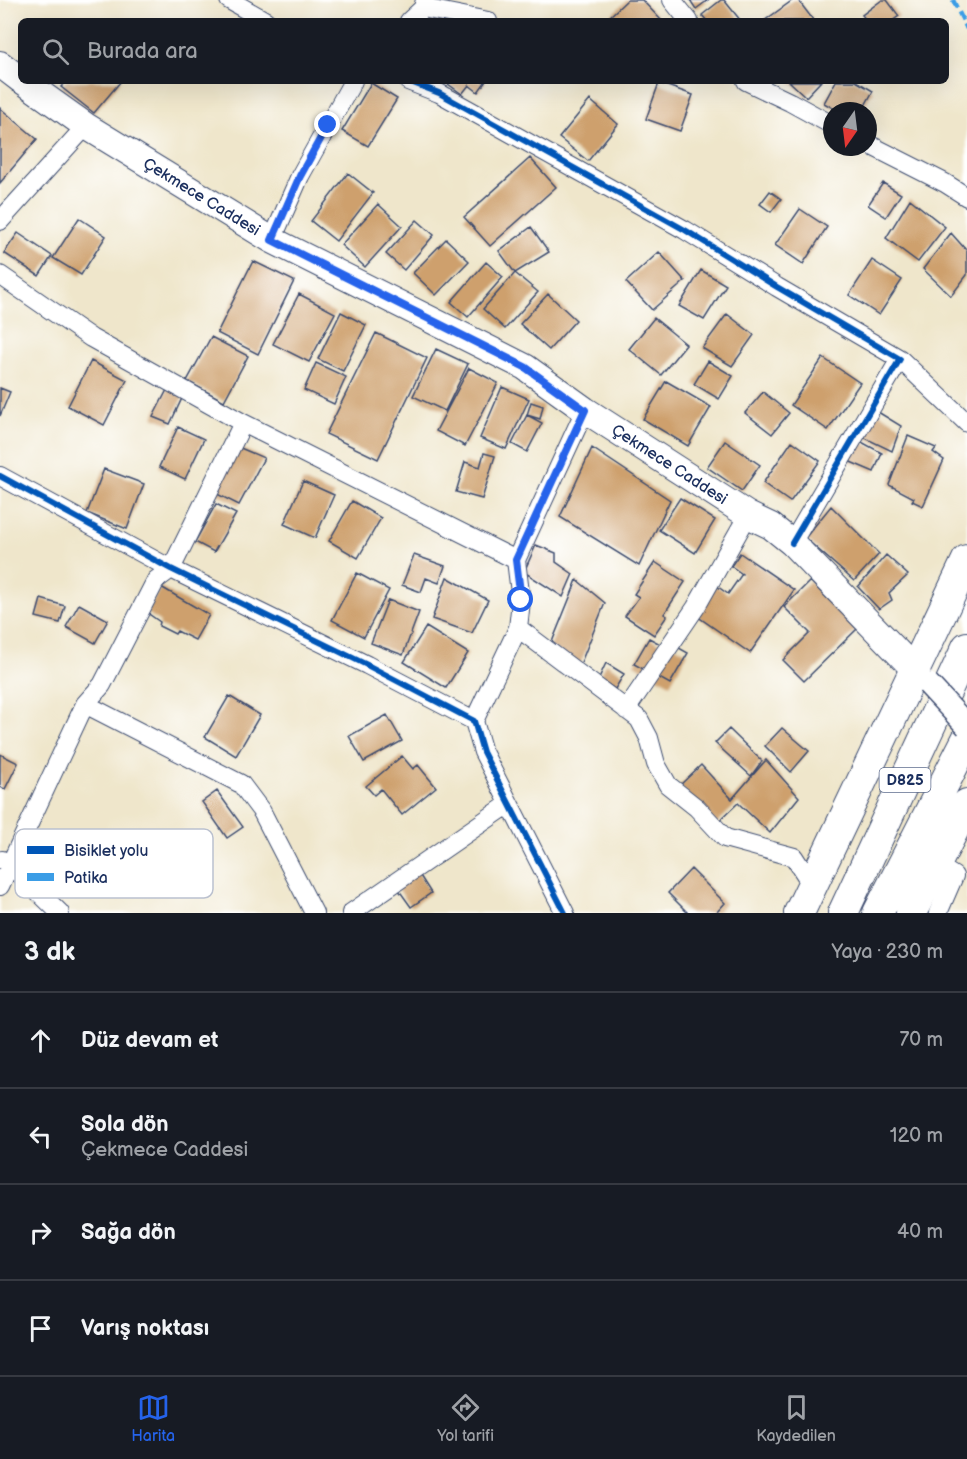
<!DOCTYPE html>
<html lang="tr">
<meta charset="utf-8">
<style>
:root{--surface:#171b24;--page:#242831;--text:#f1f3f6;--muted:#9ea1a6;--line:#363941;--accent:#2563eb}
body{margin:0;font-family:"Balsamiq Sans",sans-serif;background:var(--page);color:var(--text)}
.compass{position:absolute;left:823px;top:102px;width:54px;height:54px;border-radius:50%;background:var(--surface);box-shadow:0 6px 24px #0002;rotate:194deg}
.stop{position:absolute;width:18px;height:18px;margin:-14px;border:4px solid #2563eb;border-radius:50%;background:#fff}
.stop.end{background:#2563eb;border-color:#fff;box-shadow:0 2px 6px #0008}
.list{margin:0;padding:0;list-style:none}
h2{display:flex;justify-content:space-between;align-items:center;height:78px;margin:0;padding:0 24px;font-size:26px}
h2 small{font-size:20px;font-weight:400;color:var(--muted)}
.list li{display:grid;grid-template-columns:39px 1fr auto;gap:18px;align-items:center;box-sizing:border-box;height:96px;padding:0 24px;border-top:2px solid var(--line)}
.list b{display:block;font-size:22px;white-space:nowrap}
.list p{margin:0;font-size:20px;white-space:nowrap;color:var(--muted)}
.list em{font-size:20px;font-style:normal;color:var(--muted)}
.icon{flex:none;width:33px;height:33px;fill:none;stroke:currentColor;stroke-width:2;stroke-linecap:round;stroke-linejoin:round}
.map{position:relative;flex:none;width:967px;height:913px;overflow:hidden}
.search{position:absolute;background:var(--surface);box-shadow:0 6px 24px #0002;left:18px;right:18px;top:18px;height:66px;display:flex;align-items:center;gap:15px;box-sizing:border-box;padding:0 21px;border-radius:9px;color:var(--muted);font-size:22px}
.sheet{height:462px;background:var(--surface)}
nav{display:flex;justify-content:space-around;align-items:center;box-sizing:border-box;height:84px;border-top:2px solid var(--line);background:var(--surface);font-size:16px;color:var(--muted)}
nav a{display:grid;justify-items:center;gap:3px}
nav .on{color:var(--accent)}
.map>svg:first-child{display:block}
.building{fill:#cea06d}
.lines{fill:none;stroke-linecap:round;stroke-linejoin:round}
.minor-casing{stroke:#3b4a6e;stroke-width:20}
.secondary-casing{stroke:#3b4a6e;stroke-width:28}
.trunk-casing{stroke:#3b4a6e;stroke-width:32}
.minor{stroke:#fff;stroke-width:18}
.secondary{stroke:#fff;stroke-width:26}
.trunk{stroke:#fff;stroke-width:30}
.tertiary-bridge-casing{stroke:#3b4a6e;stroke-width:25;stroke-linecap:butt}
.tertiary-bridge{stroke:#fff;stroke-width:22}
.quiet{stroke:#3b9de6;stroke-width:4.5;stroke-dasharray:9 4.5;stroke-linecap:butt}
.cycleway-casing{stroke:#fff;stroke-width:10}
.cycleway{stroke:#0057b8;stroke-width:6}
.route{stroke:#2563eb;stroke-width:8}
.labels{text-anchor:middle;dominant-baseline:central;stroke-width:4.5;stroke-linejoin:round;paint-order:stroke}
.shield{fill:#fff;stroke:#5f6d8e;stroke-width:1.5}
.shield-label{font-size:15px;font-weight:bold;fill:#1b2f5e}
.street-label{font-size:16px;fill:#1b2f5e;stroke:#fff}
.key{fill:#fff;stroke:#bbc1cf;stroke-width:1.5}
.key-label{font-size:16px;fill:#1b2f5e}
</style>
<div class="map">
<svg width="967" height="913" viewBox="0 0 967 913">
<rect width="100%" height="100%" fill="#fff"/>
<filter id="ink" filterUnits="userSpaceOnUse"><feTurbulence type="fractalNoise" baseFrequency=".0167" numOctaves="2"/><feDisplacementMap in="SourceGraphic" scale="12" xChannelSelector="R" yChannelSelector="G"/><feConvolveMatrix kernelMatrix="1 2 1 2 8 2 1 2 1" color-interpolation-filters="sRGB"/></filter>
<filter id="wash" filterUnits="userSpaceOnUse"><feTurbulence type="fractalNoise" baseFrequency=".008" numOctaves="4" result="noise"/><feDisplacementMap in="SourceGraphic" scale="24" xChannelSelector="R" yChannelSelector="G"/><feGaussianBlur stdDeviation="1.35" result="paint"/><feColorMatrix in="noise" values="0 0 0 0 0 0 0 0 0 0 0 0 0 0 0 0 0 1.4 0 .05"/><feComposite in="paint" operator="in"/></filter>
<g filter="url(#wash)">
<rect width="100%" height="100%" fill="#efe6cb"/>
<g id="blocks">
<path class="building" d="M 627,0 L 642,0 L 662,21 L 605,21 Z
M 690,0 L 708,0 L 696,9 Z
M 721,0 L 724,0 L 741,21 L 707,21 L 702,15 Z
M 793,0 L 798,0 L 814,21 L 764,21 Z
M 882,0 L 887,0 L 899,16 L 892,21 L 867,21 L 862,15 Z
M 67,81 L 121,81 L 94,113 L 61,87 Z
M 451,81 L 486,81 L 478,92 L 469,85 L 462,94 L 448,84 Z
M 789,81 L 821,81 L 806,97 Z
M 836,81 L 856,81 L 873,91 L 862,111 L 838,111 L 824,103 Z
M 371,83 L 397,99 L 368,146 L 342,131 Z
M 659,83 L 693,95 L 680,131 L 646,119 Z
M 590,100 L 618,124 L 588,161 L 559,138 Z
M 0,108 L 37,139 L 0,183 Z
M 530,158 L 556,187 L 490,246 L 464,217 Z
M 348,173 L 373,193 L 336,241 L 311,221 Z
M 883,183 L 901,194 L 886,217 L 868,205 Z
M 770,191 L 781,199 L 771,212 L 760,204 Z
M 910,199 L 945,227 L 918,262 L 886,238 Z
M 378,204 L 402,226 L 365,267 L 341,245 Z
M 800,209 L 827,227 L 803,264 L 775,245 Z
M 79,218 L 106,236 L 81,275 L 53,258 Z
M 417,220 L 434,235 L 404,270 L 386,254 Z
M 531,227 L 549,252 L 515,273 L 499,251 Z
M 18,233 L 52,256 L 39,276 L 4,253 Z
M 951,233 L 967,251 L 967,275 L 951,296 L 923,269 Z
M 446,239 L 469,261 L 436,295 L 413,273 Z
M 659,252 L 685,281 L 652,310 L 626,282 Z
M 872,260 L 902,280 L 879,315 L 849,295 Z
M 253,261 L 294,281 L 258,354 L 217,333 Z
M 486,262 L 503,277 L 468,317 L 451,302 Z
M 701,270 L 726,285 L 704,320 L 679,306 Z
M 515,273 L 538,292 L 505,329 L 483,309 Z
M 299,294 L 335,313 L 309,362 L 273,344 Z
M 548,294 L 576,320 L 549,350 L 520,324 Z
M 341,312 L 366,325 L 343,371 L 318,359 Z
M 727,314 L 754,335 L 732,366 L 702,348 Z
M 654,318 L 686,344 L 661,375 L 629,349 Z
M 376,333 L 427,358 L 378,459 L 326,434 Z
M 211,337 L 248,356 L 224,401 L 187,381 Z
M 436,349 L 468,364 L 445,411 L 413,396 Z
M 823,358 L 860,383 L 828,430 L 791,405 Z
M 91,361 L 127,380 L 104,425 L 68,406 Z
M 708,361 L 733,376 L 719,399 L 694,384 Z
M 316,363 L 346,377 L 334,404 L 304,390 Z
M 469,368 L 498,383 L 465,446 L 436,431 Z
M 666,381 L 711,407 L 688,446 L 643,419 Z
M 502,387 L 529,399 L 506,449 L 480,438 Z
M 0,388 L 10,392 L 0,416 Z
M 168,388 L 183,396 L 170,424 L 153,417 Z
M 763,392 L 789,413 L 772,434 L 745,413 Z
M 531,402 L 543,406 L 540,419 L 527,415 Z
M 878,412 L 901,426 L 892,451 L 863,437 Z
M 527,415 L 542,423 L 527,452 L 512,444 Z
M 178,427 L 204,439 L 185,479 L 159,467 Z
M 908,436 L 936,448 L 933,452 L 944,460 L 923,506 L 912,501 L 914,498 L 889,485 Z
M 856,439 L 882,453 L 874,472 L 846,460 Z
M 725,441 L 760,465 L 742,491 L 707,467 Z
M 792,441 L 820,461 L 790,502 L 763,483 Z
M 238,447 L 264,458 L 239,505 L 211,491 Z
M 592,448 L 670,500 L 639,566 L 560,517 Z
M 484,453 L 495,456 L 482,499 L 456,492 L 465,462 L 480,467 Z
M 104,469 L 144,484 L 127,529 L 87,513 Z
M 303,481 L 334,495 L 315,538 L 284,524 Z
M 680,498 L 715,520 L 695,553 L 659,530 Z
M 352,501 L 381,518 L 358,558 L 329,541 Z
M 216,504 L 236,514 L 214,552 L 195,542 Z
M 831,506 L 879,554 L 854,581 L 805,538 Z
M 536,545 L 556,553 L 556,562 L 573,574 L 563,597 L 524,572 Z
M 740,553 L 794,590 L 750,653 L 694,614 L 714,584 L 728,594 L 742,574 L 731,566 Z
M 414,555 L 445,566 L 439,583 L 426,578 L 421,592 L 402,585 Z
M 886,555 L 908,575 L 889,593 L 892,600 L 879,609 L 858,587 Z
M 655,562 L 685,582 L 664,614 L 667,616 L 654,635 L 625,616 L 639,597 L 634,594 Z
M 357,573 L 389,590 L 364,637 L 332,620 Z
M 447,577 L 488,600 L 472,633 L 432,619 Z
M 577,580 L 605,603 L 580,665 L 550,647 Z
M 810,581 L 857,629 L 804,681 L 783,660 L 810,633 L 784,607 Z
M 161,587 L 209,615 L 195,640 L 177,631 L 175,634 L 159,626 L 160,622 L 146,612 Z
M 41,599 L 65,606 L 60,623 L 36,617 Z
M 388,600 L 419,612 L 403,655 L 371,643 Z
M 79,604 L 108,620 L 95,643 L 66,627 Z
M 426,627 L 468,653 L 446,688 L 404,662 Z
M 649,638 L 662,645 L 665,640 L 688,653 L 670,684 L 634,664 Z
M 606,663 L 624,674 L 615,689 L 599,678 Z
M 229,696 L 260,715 L 236,756 L 205,737 Z
M 387,715 L 402,741 L 364,762 L 349,736 Z
M 782,728 L 809,751 L 791,772 L 765,746 Z
M 729,729 L 762,761 L 751,776 L 715,743 Z
M 0,754 L 18,763 L 5,789 L 0,787 Z
M 402,756 L 413,769 L 418,765 L 436,787 L 402,815 L 381,789 L 374,795 L 366,786 Z
M 766,760 L 799,797 L 770,833 L 738,803 L 716,824 L 679,786 L 701,765 L 732,799 Z
M 217,791 L 243,827 L 227,838 L 202,802 Z
M 691,869 L 725,903 L 716,913 L 688,913 L 668,893 Z
M 417,871 L 431,893 L 411,907 L 396,886 Z"/>
</g>
</g>
<g filter="url(#ink)">
<use href="#blocks" fill-opacity="0" stroke="#3b4a6e" stroke-width="1.5"/>
<g class="lines">
<defs>
<path id="minor" d="M 229,0 L 266,21
M 672,0 L 689,21
M 423,8 L 488,21
M 409,21 L 423,8 L 425,0
M 408,81 L 439,93 L 685,230 L 777,287 L 900,359 L 792,543
M 746,81 L 790,102 L 832,125
M 868,144 L 945,183 L 967,197
M 0,221 L 86,126
M 272,240 L 300,176 L 353,81
M 0,275 L 91,338 L 243,423 L 516,560
M 900,359 L 967,423
M 0,476 L 171,569 L 367,665 L 474,721 L 483,752 L 565,913
M 518,628 L 639,719 L 649,738 L 656,764 L 668,785 L 697,808 L 725,838 L 794,857 L 812,885
M 85,704 L 241,784 L 262,812 L 314,913
M 626,710 L 696,607 L 748,515
M 474,721 L 518,628 L 521,601 L 516,560 L 585,410
M 2,860 L 11,865 L 60,913
M 936,865 L 954,876 L 938,913
M 0,886 L 85,704 L 102,685 L 156,580 L 171,569 L 243,423
M 351,913 L 509,804"/>
<g id="secondary">
<path d="M 0,64 L 21,80"/>
<path id="s1" d="M 23,81 L 86,126 L 272,240 L 525,367 L 585,410 L 748,515 L 771,526 L 792,543 L 914,669"/>
</g>
<path id="trunk" d="M 799,913 L 967,560
M 843,913 L 967,647
M 878,913 L 967,739
M 911,913 L 967,804"/>
</defs>
<use href="#minor" class="minor-casing"/>
<use href="#secondary" class="secondary-casing"/>
<use href="#trunk" class="trunk-casing"/>
<use href="#minor" class="minor"/>
<use href="#secondary" class="secondary"/>
<use href="#trunk" class="trunk"/>
<defs>
<path id="tertiary-bridge" d="M 928,684 L 967,726"/>
</defs>
<use href="#tertiary-bridge" class="tertiary-bridge-casing"/>
<use href="#tertiary-bridge" class="tertiary-bridge"/>
<path class="quiet" d="M 953,0 L 967,29"/>
<defs>
<path id="cycleway" d="M 408,81 L 439,93 L 685,230 L 777,287 L 900,359 L 792,543
M 0,476 L 171,569 L 367,665 L 474,721 L 483,752 L 565,913"/>
</defs>
<use href="#cycleway" class="cycleway-casing"/>
<use href="#cycleway" class="cycleway"/>
</g>
</g>
<g class="lines" filter="url(#ink)">
<path class="route" d="M 328,125 L 300,176 L 272,240 L 525,367 L 585,410 L 516,560 L 521,600"/>
</g>
<g class="labels">
<rect class="shield" x="879.5" y="768" width="51" height="24" rx="4.5"/>
<g class="shield-label">
<text x="905" y="780">D825</text>
</g>
<g class="street-label">
<text stroke="none"><textPath href="#s1" startOffset="213">Çekmece Caddesi</textPath></text>
<text stroke="none"><textPath href="#s1" startOffset="753">Çekmece Caddesi</textPath></text>
</g>
</g>
<rect x="15" y="829" width="198" height="69" rx="9" class="key"/>
<rect x="27" y="846" width="27" height="8" fill="#0057b8"/>
<rect x="27" y="873" width="27" height="8" fill="#3b9de6"/>
<g class="key-label">
<text x="64" y="856">Bisiklet yolu</text>
<text x="64" y="883">Patika</text>
</g>
</svg>
<svg class="compass" viewBox="-18 -18 36 36"><path d="M0-13l5 13h-10z" fill="#e53935"/><path d="M0 13l5-13h-10z" fill="#9ea1a6"/></svg>
<div class="stop" style="left:521px;top:600px"></div>
<div class="stop end" style="left:328px;top:125px"></div>
<div class="search"><svg class="icon" aria-label="search" viewBox="0 0 24 24"><circle cx="10" cy="10" r="6"/><path d="M15 15l6 6"/></svg>Burada ara</div>
</div>
<section class="sheet">
<h2>3 dk<small>Yaya · 230 m</small></h2>
<ul class="list">
<li><svg class="icon" aria-label="ahead" viewBox="0 0 24 24"><path d="M12 20V5M6 11l6-6 6 6"/></svg><div><b>Düz devam et</b></div><em>70 m</em></li>
<li><svg class="icon" aria-label="left" viewBox="0 0 24 24"><path d="M17 20v-9H6M10 6l-5 5 5 5"/></svg><div><b>Sola dön</b><p>Çekmece Caddesi</p></div><em>120 m</em></li>
<li><svg class="icon" aria-label="right" viewBox="0 0 24 24"><path d="M7 20v-9h11M14 6l5 5-5 5"/></svg><div><b>Sağa dön</b></div><em>40 m</em></li>
<li><svg class="icon" aria-label="arrive" viewBox="0 0 24 24"><path d="M6 21V4h12l-3 4 3 4H6"/></svg><div><b>Varış noktası</b></div></li>
</ul>
</section>
<nav>
<a class="on"><svg class="icon" aria-label="map" viewBox="0 0 24 24"><path d="M3 6l6-2 6 2 6-2v14l-6 2-6-2-6 2zM9 4v14M15 6v14"/></svg>Harita</a>
<a><svg class="icon" aria-label="directions" viewBox="0 0 24 24"><path d="M12 3l9 9-9 9-9-9zM9 14v-3h6M13 9l2 2-2 2"/></svg>Yol tarifi</a>
<a><svg class="icon" aria-label="saved" viewBox="0 0 24 24"><path d="M7 4h10v16l-5-4-5 4z"/></svg>Kaydedilen</a>
</nav>
